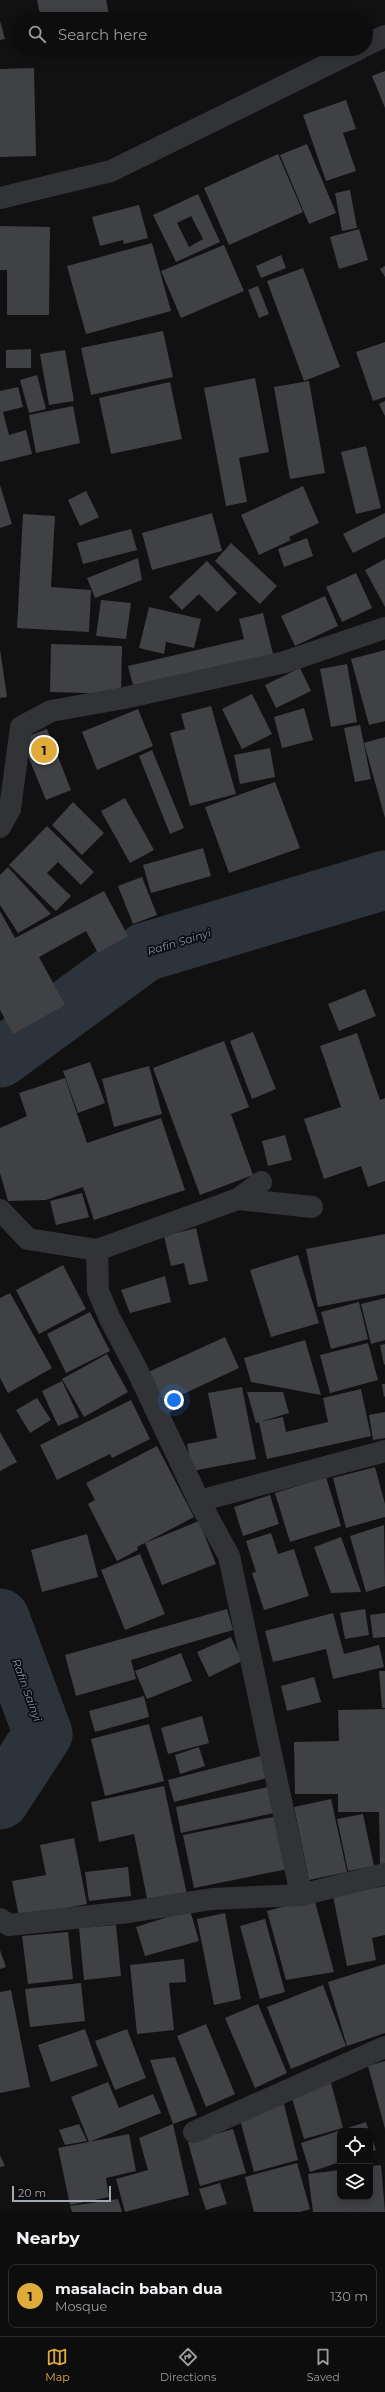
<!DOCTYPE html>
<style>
:root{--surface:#0d0d0e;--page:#161617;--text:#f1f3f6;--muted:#9a9c9e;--line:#2d2d2e;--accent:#dfac3c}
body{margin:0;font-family:Montserrat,sans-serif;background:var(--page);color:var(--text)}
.controls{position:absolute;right:12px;bottom:12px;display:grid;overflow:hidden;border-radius:8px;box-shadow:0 2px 10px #0003}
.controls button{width:36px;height:36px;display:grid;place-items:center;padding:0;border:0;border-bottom:1px solid var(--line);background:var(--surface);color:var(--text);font:20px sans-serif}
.scale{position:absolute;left:12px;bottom:10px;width:99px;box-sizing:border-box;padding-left:4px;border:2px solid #a4a8b2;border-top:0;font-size:11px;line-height:14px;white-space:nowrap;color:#a4a8b2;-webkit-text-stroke:3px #0c0c0d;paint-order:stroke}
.you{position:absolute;left:174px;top:1400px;width:14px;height:14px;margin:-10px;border:3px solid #fff;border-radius:50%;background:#1a73e8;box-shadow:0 0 0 6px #1a73e833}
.badge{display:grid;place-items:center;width:26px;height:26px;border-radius:50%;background:var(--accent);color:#111;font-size:13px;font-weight:700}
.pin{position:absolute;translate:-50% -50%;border:2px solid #fff;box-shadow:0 1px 4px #0006}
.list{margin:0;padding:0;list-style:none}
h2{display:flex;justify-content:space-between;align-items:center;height:52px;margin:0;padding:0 16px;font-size:17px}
h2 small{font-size:13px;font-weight:400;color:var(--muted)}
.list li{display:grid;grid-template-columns:26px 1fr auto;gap:12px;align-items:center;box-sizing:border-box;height:64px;margin:0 8px 8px;padding:0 8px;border:1px solid var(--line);border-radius:8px}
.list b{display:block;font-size:15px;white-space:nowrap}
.list p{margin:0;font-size:13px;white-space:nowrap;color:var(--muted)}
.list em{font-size:13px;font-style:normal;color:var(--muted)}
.icon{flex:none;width:22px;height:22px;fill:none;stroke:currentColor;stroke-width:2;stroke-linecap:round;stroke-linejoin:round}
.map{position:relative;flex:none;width:385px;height:2212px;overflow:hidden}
.search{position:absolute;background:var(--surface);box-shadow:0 2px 10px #0003;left:12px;right:12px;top:12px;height:44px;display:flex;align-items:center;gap:10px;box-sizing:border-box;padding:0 14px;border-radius:22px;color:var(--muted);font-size:15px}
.sheet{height:124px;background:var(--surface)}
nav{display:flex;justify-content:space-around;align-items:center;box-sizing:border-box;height:56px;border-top:1px solid var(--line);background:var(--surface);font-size:11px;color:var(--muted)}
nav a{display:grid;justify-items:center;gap:2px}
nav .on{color:var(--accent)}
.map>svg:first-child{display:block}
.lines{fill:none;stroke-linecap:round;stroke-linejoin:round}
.river{stroke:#2c333a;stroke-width:59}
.building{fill:#404145;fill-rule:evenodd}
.minor{stroke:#323337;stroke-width:22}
.labels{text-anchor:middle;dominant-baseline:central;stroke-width:3.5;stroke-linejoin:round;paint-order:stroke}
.water-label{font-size:11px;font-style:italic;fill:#7d94aa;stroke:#0c0c0d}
</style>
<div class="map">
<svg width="385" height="2212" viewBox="0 0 385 2212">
<rect width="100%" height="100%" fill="#111112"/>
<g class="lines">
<path class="river" d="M 0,1058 L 145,952 L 385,880
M 0,1618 L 43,1734 L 0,1800"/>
</g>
<path class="building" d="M 37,0 L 106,0 L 110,19 L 41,19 Z
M 0,21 L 5,39 L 0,40 Z
M 34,68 L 36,156 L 0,157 L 0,69 Z
M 385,71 L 385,108 L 372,76 Z
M 346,100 L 356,129 L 343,133 L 356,171 L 326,181 L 303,115 Z
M 307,144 L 336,213 L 309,224 L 280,155 Z
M 278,154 L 303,212 L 229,245 L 204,188 Z
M 350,190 L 357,228 L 342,231 L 335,193 Z
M 198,194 L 220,242 L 176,262 L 153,215 ZM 191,216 L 203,239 L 189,247 L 177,223 Z
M 139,205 L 148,238 L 124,244 L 123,240 L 100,246 L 92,217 Z
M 0,226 L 50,227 L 49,315 L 7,315 L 7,270 L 0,270 Z
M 359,229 L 368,260 L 339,269 L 330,237 Z
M 152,243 L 171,311 L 86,334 L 67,266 Z
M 224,245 L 244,291 L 181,318 L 161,271 Z
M 281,255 L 286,268 L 261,278 L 256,266 Z
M 385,266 L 385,277 L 380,269 Z
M 303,268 L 340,367 L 304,381 L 267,281 Z
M 258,286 L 269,314 L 259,318 L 248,290 Z
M 163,331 L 173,377 L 91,395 L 81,348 Z
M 385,342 L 385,397 L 373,401 L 356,352 Z
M 31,349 L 31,368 L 6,368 L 6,350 Z
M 65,350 L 74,401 L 49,405 L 40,354 Z
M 37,375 L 46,409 L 29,413 L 20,380 Z
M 255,378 L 269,452 L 239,458 L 247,502 L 226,506 L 204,388 Z
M 309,381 L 325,473 L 290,479 L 274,387 Z
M 170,382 L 182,439 L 111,454 L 99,398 Z
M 18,387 L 23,407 L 3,412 L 9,435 L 26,430 L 32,454 L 0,462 L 0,391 Z
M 385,401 L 385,416 L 379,404 Z
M 73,406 L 80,443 L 36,453 L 29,415 Z
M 366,446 L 381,508 L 356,514 L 341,452 Z
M 0,485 L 12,524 L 0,528 Z
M 303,486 L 319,523 L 289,537 L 291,540 L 259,555 L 241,515 Z
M 86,491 L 99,517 L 80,526 L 68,500 Z
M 212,513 L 222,551 L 152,570 L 142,533 Z
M 385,513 L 385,537 L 353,553 L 343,534 Z
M 23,514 L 55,516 L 51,587 L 91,590 L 89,632 L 17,628 Z
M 131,529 L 137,550 L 83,564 L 77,543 Z
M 307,538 L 313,556 L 284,567 L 278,549 Z
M 231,543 L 277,586 L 260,604 L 215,561 Z
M 138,558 L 142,580 L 95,598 L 87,578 Z
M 385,559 L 385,607 L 365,570 Z
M 207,561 L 237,593 L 217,612 L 199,594 L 182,610 L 169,597 Z
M 356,573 L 372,608 L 342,622 L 326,587 Z
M 325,596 L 338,626 L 295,646 L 281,616 Z
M 101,600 L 131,603 L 126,639 L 96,636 Z
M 149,607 L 201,619 L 194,648 L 166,642 L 164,654 L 139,648 Z
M 263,613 L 274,658 L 134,689 L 128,666 L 244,639 L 239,619 Z
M 51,644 L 122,646 L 121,694 L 50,692 Z
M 0,649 L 7,697 L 0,698 Z
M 385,650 L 385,721 L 369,725 L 351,659 Z
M 347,664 L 357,722 L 331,727 L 320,669 Z
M 300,668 L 311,691 L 276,708 L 265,685 Z
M 252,694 L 272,734 L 242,749 L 222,709 Z
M 211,706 L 236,794 L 190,806 L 170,733 L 185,729 L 181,714 Z
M 304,708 L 313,740 L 282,748 L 274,717 Z
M 138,709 L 153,746 L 97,770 L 82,732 Z
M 360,725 L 371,779 L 355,782 L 344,728 Z
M 47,729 L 71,790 L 46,800 L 21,739 Z
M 385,737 L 385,818 L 364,743 Z
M 270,748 L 275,777 L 240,784 L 234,755 Z
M 152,750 L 184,828 L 170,834 L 139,756 Z
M 275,782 L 300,848 L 229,873 L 205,807 Z
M 125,798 L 154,850 L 130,863 L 101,811 Z
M 73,802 L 104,833 L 82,855 L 52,825 Z
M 47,826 L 94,872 L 81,885 L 58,862 L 47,873 L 71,896 L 56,911 L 9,865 Z
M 203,848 L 211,876 L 151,893 L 143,865 Z
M 8,867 L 51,914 L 18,933 L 0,905 L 0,875 Z
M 142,877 L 157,915 L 133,924 L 118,886 Z
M 104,891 L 128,936 L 98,953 L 86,931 L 39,957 L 65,1005 L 13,1034 L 0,1010 L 0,911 L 15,938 Z
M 365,989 L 376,1016 L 339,1031 L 328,1004 Z
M 253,1032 L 276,1089 L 252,1099 L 230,1041 Z
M 357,1033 L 380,1100 L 385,1098 L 385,1181 L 368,1187 L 361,1166 L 324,1179 L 304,1119 L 341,1107 L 320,1046 Z
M 224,1041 L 249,1107 L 231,1114 L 253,1175 L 200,1195 L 153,1068 Z
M 90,1062 L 105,1103 L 78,1113 L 63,1071 Z
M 149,1066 L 162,1114 L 114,1127 L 102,1079 Z
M 65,1078 L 87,1143 L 161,1118 L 185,1190 L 94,1220 L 83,1187 L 46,1200 L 8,1201 L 0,1173 L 0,1128 L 27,1116 L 19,1093 Z
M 285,1135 L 292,1160 L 268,1166 L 262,1141 Z
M 82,1193 L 89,1217 L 56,1225 L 50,1201 Z
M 196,1228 L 208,1281 L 189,1285 L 184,1263 L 171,1266 L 164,1236 Z
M 385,1234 L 385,1294 L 318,1307 L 306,1249 Z
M 298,1255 L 319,1323 L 271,1337 L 250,1270 Z
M 63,1265 L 86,1309 L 39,1334 L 16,1290 Z
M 165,1276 L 171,1302 L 130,1313 L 121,1290 Z
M 10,1293 L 52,1368 L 8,1393 L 0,1378 L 0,1298 Z
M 385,1298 L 385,1340 L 371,1344 L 361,1304 Z
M 359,1302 L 368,1339 L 331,1349 L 321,1312 Z
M 90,1312 L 110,1351 L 66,1373 L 47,1334 Z
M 225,1337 L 239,1368 L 179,1396 L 184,1406 L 165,1414 L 146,1373 Z
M 305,1340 L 321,1395 L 251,1382 L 244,1358 Z
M 368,1343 L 378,1380 L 330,1393 L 320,1355 Z
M 385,1344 L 385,1364 L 384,1365 L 380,1345 Z
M 107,1354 L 128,1392 L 84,1417 L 62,1379 Z
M 62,1381 L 79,1417 L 58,1426 L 42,1391 Z
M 382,1384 L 385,1384 L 385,1396 L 384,1397 Z
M 242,1387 L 256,1459 L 192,1471 L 187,1444 L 217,1438 L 208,1393 Z
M 361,1389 L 371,1436 L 267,1459 L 259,1422 L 283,1417 L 286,1432 L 328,1422 L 323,1398 Z
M 247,1392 L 283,1392 L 289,1413 L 256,1423 Z
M 37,1398 L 51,1420 L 30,1433 L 16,1410 Z
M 131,1400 L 150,1439 L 112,1458 L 110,1454 L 57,1480 L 40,1445 Z
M 385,1412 L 385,1438 L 373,1440 L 369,1415 Z
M 0,1432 L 17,1462 L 0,1471 Z
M 157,1446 L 194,1517 L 137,1547 L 138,1550 L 117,1561 L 88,1504 L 95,1500 L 86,1483 Z
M 375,1467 L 385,1504 L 385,1517 L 346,1528 L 333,1478 Z
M 326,1477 L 341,1526 L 290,1542 L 275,1493 Z
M 270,1495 L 279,1524 L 243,1536 L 234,1507 Z
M 199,1521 L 216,1564 L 162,1585 L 145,1543 Z
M 384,1525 L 385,1586 L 366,1592 L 350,1536 Z
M 271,1533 L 278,1554 L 294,1549 L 309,1596 L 264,1610 L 252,1573 L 256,1572 L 246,1541 Z
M 87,1534 L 98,1577 L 42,1592 L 31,1550 Z
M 341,1537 L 361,1592 L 331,1593 L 314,1547 Z
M 140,1554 L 165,1614 L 125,1630 L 101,1570 Z
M 227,1609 L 233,1630 L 131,1660 L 136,1679 L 76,1696 L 65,1655 Z
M 365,1609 L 369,1635 L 345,1639 L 340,1613 Z
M 333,1613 L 344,1654 L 379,1645 L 384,1667 L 333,1679 L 326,1649 L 273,1662 L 265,1631 Z
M 385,1613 L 385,1637 L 373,1638 L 370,1615 Z
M 231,1637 L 242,1661 L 209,1677 L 197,1652 Z
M 181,1653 L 192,1681 L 147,1699 L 135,1671 Z
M 379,1671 L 385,1671 L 385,1708 L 382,1708 Z
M 314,1677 L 321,1702 L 287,1711 L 281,1686 Z
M 144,1696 L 149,1717 L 95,1732 L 89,1711 Z
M 385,1709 L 385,1867 L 380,1867 L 379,1812 L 338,1812 L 338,1794 L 295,1794 L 294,1742 L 339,1741 L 338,1710 Z
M 202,1716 L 209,1743 L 168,1754 L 161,1728 Z
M 149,1724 L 164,1781 L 105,1796 L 91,1739 Z
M 199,1747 L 205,1766 L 180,1774 L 175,1755 Z
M 265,1755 L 271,1777 L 174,1802 L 168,1780 Z
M 164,1786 L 187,1895 L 148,1903 L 134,1834 L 99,1842 L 91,1802 Z
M 273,1786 L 279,1812 L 181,1833 L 176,1807 Z
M 331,1799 L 347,1872 L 309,1880 L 294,1807 Z
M 363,1814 L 374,1866 L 348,1871 L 337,1819 Z
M 278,1816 L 288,1869 L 194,1888 L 183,1835 Z
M 74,1838 L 87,1904 L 19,1917 L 12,1881 L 46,1875 L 40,1845 Z
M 128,1867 L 131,1896 L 89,1901 L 85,1872 Z
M 385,1886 L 385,1935 L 372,1938 L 376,1960 L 347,1966 L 333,1896 Z
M 314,1898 L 334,1972 L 286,1980 L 267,1911 Z
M 190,1910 L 199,1941 L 145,1956 L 136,1927 Z
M 225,1913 L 241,1999 L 214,2005 L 197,1919 Z
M 265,1919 L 285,1992 L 260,1999 L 240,1926 Z
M 116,1925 L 121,1976 L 84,1980 L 79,1928 Z
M 68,1932 L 73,1979 L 28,1984 L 22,1936 Z
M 0,1950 L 6,1967 L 0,1969 Z
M 184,1959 L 186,1982 L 169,1983 L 174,2030 L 137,2034 L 130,1965 Z
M 385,1964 L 385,2033 L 347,2046 L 328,1982 Z
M 81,1983 L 85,2021 L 30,2027 L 25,1989 Z
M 323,1985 L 346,2046 L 291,2069 L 267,2007 Z
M 11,1990 L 30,2087 L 0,2093 L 0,1992 Z
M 258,2004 L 287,2073 L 255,2088 L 225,2018 Z
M 206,2024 L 235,2094 L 206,2107 L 177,2036 Z
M 85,2029 L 98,2066 L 51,2082 L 38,2045 Z
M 127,2029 L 146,2078 L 115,2090 L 95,2041 Z
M 175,2057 L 197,2115 L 173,2124 L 150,2060 Z
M 385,2061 L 385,2129 L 368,2066 Z
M 108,2082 L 119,2108 L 153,2094 L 161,2113 L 89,2142 L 71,2097 Z
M 331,2083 L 343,2128 L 304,2139 L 291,2095 Z
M 284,2104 L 298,2160 L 254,2172 L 239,2116 Z
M 366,2122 L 369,2131 L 340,2131 L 340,2162 L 310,2172 L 301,2143 Z
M 79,2124 L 87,2141 L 65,2145 L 59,2130 Z
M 173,2124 L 189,2195 L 125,2212 L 116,2179 L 148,2170 L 139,2138 Z
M 233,2129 L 246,2173 L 200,2186 L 188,2142 Z
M 370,2133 L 376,2150 L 370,2152 Z
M 129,2134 L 136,2171 L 106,2178 L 109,2197 L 70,2205 L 58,2148 Z
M 0,2155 L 5,2166 L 0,2167 Z
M 297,2163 L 310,2209 L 300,2212 L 254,2212 L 245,2177 Z
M 381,2165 L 385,2212 L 313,2212 L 308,2174 L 340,2170 L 340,2197 L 370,2197 L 370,2166 Z
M 220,2183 L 227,2204 L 206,2210 L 199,2189 Z
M 118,2199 L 122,2212 L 72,2212 L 70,2206 Z"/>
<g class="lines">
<path class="minor" d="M 366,45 L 385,36
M 0,198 L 111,171 L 359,49
M 0,827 L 10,809 L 21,727 L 51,711 L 124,698 L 285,662 L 385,628
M 238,1199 L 312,1207
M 0,1210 L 28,1239 L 97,1250 L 98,1291 L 110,1319 L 137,1370 L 199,1501 L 229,1556 L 301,1895 L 385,1874
M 97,1250 L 238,1199 L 261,1182
M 199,1501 L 385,1451
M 0,1919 L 9,1925 L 129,1912 L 212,1899 L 301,1895
M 194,2132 L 385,2047"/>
</g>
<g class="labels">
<g class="water-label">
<text transform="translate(179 942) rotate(-17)">Rafin Sainyi</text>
<text transform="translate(27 1690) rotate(70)">Rafin Sainyi</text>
</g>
</g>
</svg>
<div class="controls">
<button><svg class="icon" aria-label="locate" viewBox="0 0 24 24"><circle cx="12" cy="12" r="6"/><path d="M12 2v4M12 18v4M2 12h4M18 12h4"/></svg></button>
<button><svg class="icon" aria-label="layers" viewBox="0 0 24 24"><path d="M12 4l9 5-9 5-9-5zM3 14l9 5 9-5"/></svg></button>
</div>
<div class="scale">20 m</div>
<div class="you"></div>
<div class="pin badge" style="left:44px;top:750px">1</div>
<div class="search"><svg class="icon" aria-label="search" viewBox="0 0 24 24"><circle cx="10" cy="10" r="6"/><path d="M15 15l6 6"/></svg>Search here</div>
</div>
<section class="sheet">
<h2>Nearby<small></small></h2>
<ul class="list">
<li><span class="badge">1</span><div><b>masalacin baban dua</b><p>Mosque</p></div><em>130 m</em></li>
</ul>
</section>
<nav>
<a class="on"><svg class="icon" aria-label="map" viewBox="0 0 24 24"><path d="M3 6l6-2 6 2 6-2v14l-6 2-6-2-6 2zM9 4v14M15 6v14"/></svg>Map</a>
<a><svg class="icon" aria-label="directions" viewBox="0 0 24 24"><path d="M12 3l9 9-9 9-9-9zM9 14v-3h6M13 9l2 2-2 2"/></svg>Directions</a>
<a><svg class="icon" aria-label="saved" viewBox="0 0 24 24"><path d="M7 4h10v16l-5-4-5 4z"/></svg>Saved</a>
</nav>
